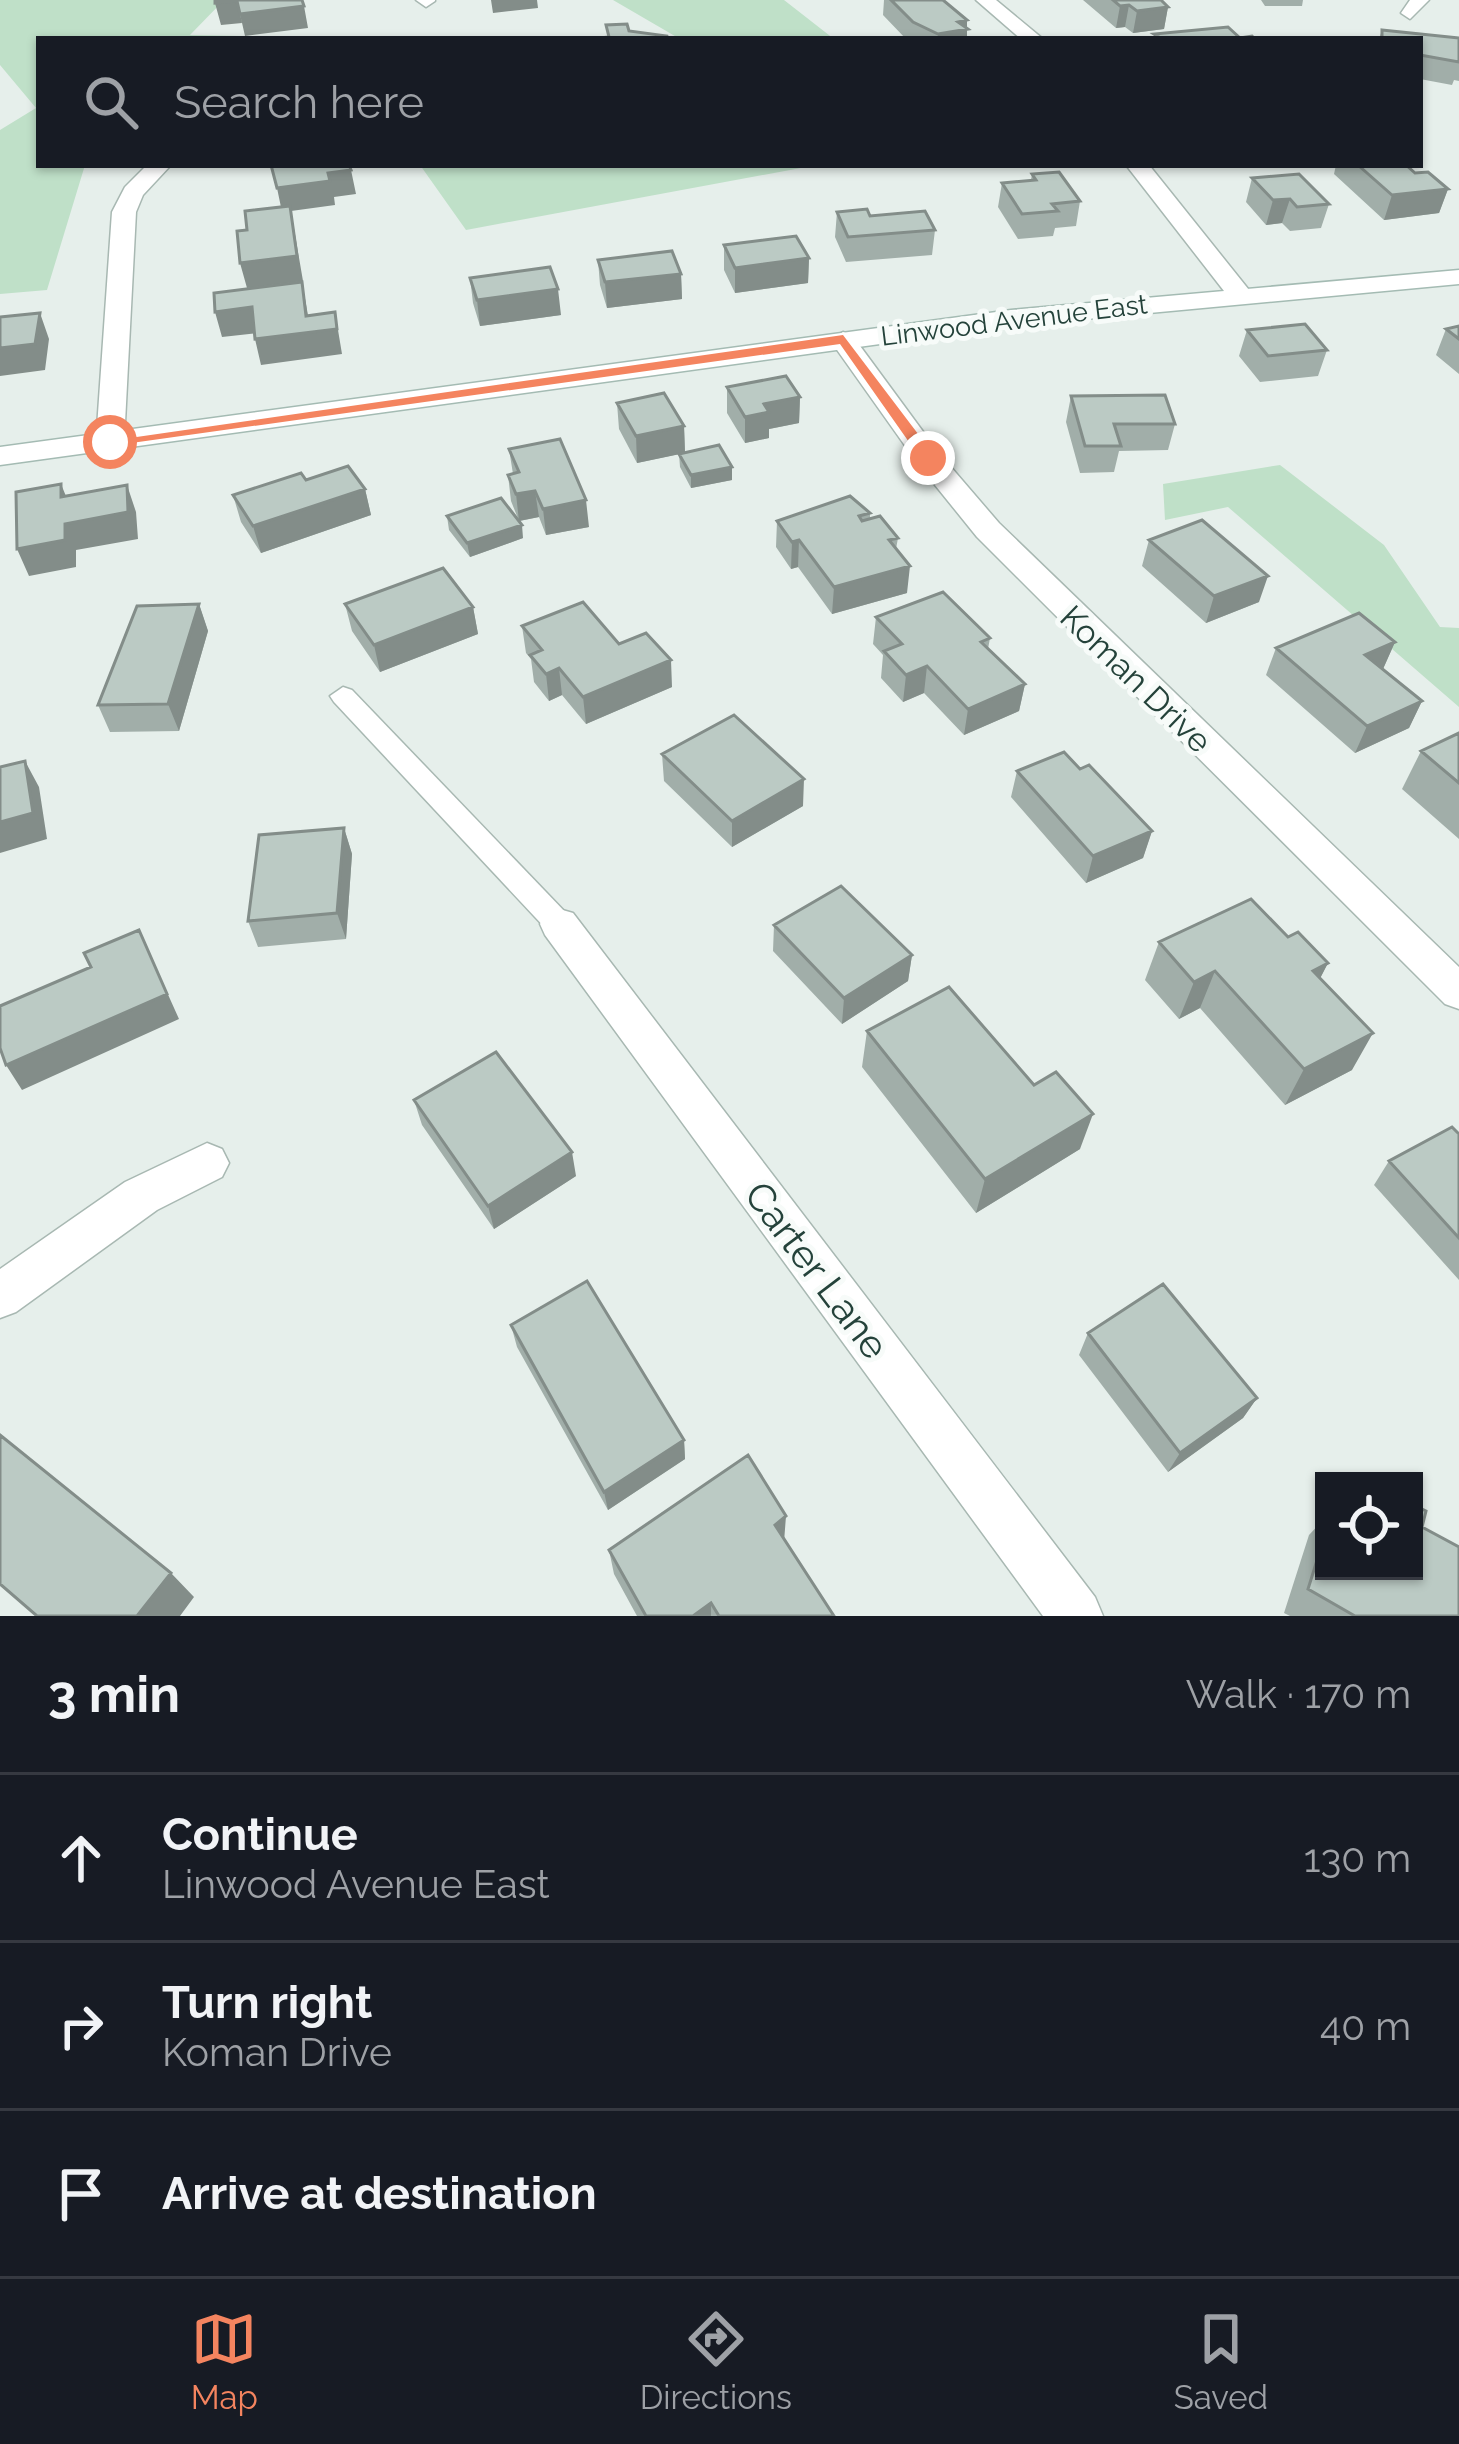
<!DOCTYPE html>
<meta charset="utf-8">
<style>
:root{--surface:#171b24;--page:#20242c;--text:#f1f3f6;--muted:#9ea1a6;--line:#363941;--accent:#f4845f}
body{margin:0;font-family:Raleway,sans-serif;background:var(--page);color:var(--text)}
.controls{position:absolute;right:36px;bottom:36px;display:grid;overflow:hidden;border-radius:0px;box-shadow:0 3px 9px #0004}
.controls button{width:108px;height:108px;display:grid;place-items:center;padding:0;border:0;border-bottom:3px solid var(--line);background:var(--surface);color:var(--text);font:60px sans-serif}
.stop{position:absolute;width:36px;height:36px;margin:-27px;border:9px solid #f4845f;border-radius:50%;background:#fff}
.stop.end{background:#f4845f;border-color:#fff;box-shadow:0 3px 12px #0008}
.list{margin:0;padding:0;list-style:none}
h2{display:flex;justify-content:space-between;align-items:center;height:156px;margin:0;padding:0 48px;font-size:51px}
h2 small{font-size:39px;font-weight:400;color:var(--muted)}
.list li{display:grid;grid-template-columns:78px 1fr auto;gap:36px;align-items:center;box-sizing:border-box;height:168px;padding:0 48px;border-top:3px solid var(--line)}
.list b{display:block;font-size:45px;white-space:nowrap}
.list p{margin:0;font-size:39px;white-space:nowrap;color:var(--muted)}
.list em{font-size:39px;font-style:normal;color:var(--muted)}
.icon{flex:none;width:66px;height:66px;fill:none;stroke:currentColor;stroke-width:2;stroke-linecap:round;stroke-linejoin:round}
.map{position:relative;flex:none;width:1459px;height:1616px;overflow:hidden}
.search{position:absolute;background:var(--surface);box-shadow:0 3px 9px #0004;left:36px;right:36px;top:36px;height:132px;display:flex;align-items:center;gap:30px;box-sizing:border-box;padding:0 42px;border-radius:0px;color:var(--muted);font-size:45px}
.sheet{height:660px;background:var(--surface)}
nav{display:flex;justify-content:space-around;align-items:center;box-sizing:border-box;height:168px;border-top:3px solid var(--line);background:var(--surface);font-size:33px;color:var(--muted)}
nav a{display:grid;justify-items:center;gap:6px}
nav .on{color:var(--accent)}
.map>svg:first-child{display:block}
.green{fill:#bfe0c8}
.lines{fill:none;stroke-linecap:round;stroke-linejoin:round}
.lane-casing{stroke:#a8b8b2;stroke-width:3}
.street-casing{stroke:#a8b8b2;stroke-width:3}
.secondary-casing{stroke:#a4bbb3;stroke-width:3}
.lane{fill:#fff;fill-rule:evenodd}
.street{fill:#fff;fill-rule:evenodd}
.secondary{fill:#fff;fill-rule:evenodd}
.wall{fill:#a1aea9}
.shaded-wall{fill:#838d89}
.building{fill:#bbcac4;stroke:#838d89;stroke-width:3}
.route{fill:#f4845f}
.labels{text-anchor:middle;dominant-baseline:central;stroke-width:10;stroke-linejoin:round;paint-order:stroke}
.far-street-label{font-size:27px;fill:#24423a;stroke:#f7fbf9}
.street-label{font-size:33px;fill:#24423a;stroke:#f7fbf9}
.near-street-label{font-size:39px;fill:#24423a;stroke:#f7fbf9}
</style>
<div class="map">
<svg width="1459" height="1616" viewBox="0 0 1459 1616">
<rect width="100%" height="100%" fill="#e6efeb"/>
<path class="green" d="M 0,0 L 224,0 L 190,35 L 387,39 L 39,39 L 39,165 L 85,165 L 47,290 L 0,294 L 0,130 L 36,108 L 0,65 Z
M 613,0 L 784,0 L 834,39 L 680,39 Z
M 420,165 L 817,165 L 466,230 Z
M 1280,465 L 1384,545 L 1440,627 L 1459,628 L 1459,707 L 1228,507 L 1165,520 L 1163,484 Z"/>
<g class="lines">
<defs>
<path id="lane" d="M 343,687 L 352,690 L 569,916 L 573,924 L 569,932 L 549,932 L 334,702 L 330,696 Z"/>
<path id="street" d="M 416,0 L 435,0 L 435,1 L 426,7 Z
M 976,0 L 996,0 L 1043,39 L 1021,39 Z
M 1410,0 L 1429,0 L 1410,19 L 1401,13 Z
M 147,165 L 171,165 L 143,195 L 136,212 L 124,442 L 110,450 L 96,442 L 112,212 L 125,187 Z
M 1126,165 L 1149,165 L 1249,290 L 1252,295 L 1249,300 L 1231,300 Z
M 843,332 L 852,335 L 938,452 L 999,523 L 1459,967 L 1459,1009 L 1445,1004 L 977,537 L 918,464 L 830,340 Z
M 559,909 L 573,913 L 1095,1597 L 1103,1616 L 1043,1616 L 545,935 L 540,924 L 545,913 Z
M 207,1143 L 222,1149 L 229,1163 L 222,1177 L 157,1210 L 16,1312 L 0,1318 L 0,1269 L 125,1182 Z"/>
<path id="secondary" d="M 1459,270 L 1459,284 L 1011,326 L 0,465 L 0,447 L 1011,310 Z"/>
</defs>
<use href="#lane" class="lane-casing"/>
<use href="#street" class="street-casing"/>
<use href="#secondary" class="secondary-casing"/>
<use href="#lane" class="lane"/>
<use href="#street" class="street"/>
<use href="#secondary" class="secondary"/>
</g>
<path class="wall" d="M 884,0 L 943,0 L 967,20 L 967,39 L 906,39 L 883,15 Z
M 1083,0 L 1161,0 L 1168,7 L 1164,29 L 1133,33 L 1125,27 L 1116,28 Z
M 1261,0 L 1303,0 L 1302,6 L 1265,6 Z
M 1382,30 L 1459,38 L 1459,81 L 1454,80 L 1452,85 L 1420,79 L 1420,39 L 1379,39 Z
M 1336,165 L 1406,165 L 1415,173 L 1448,189 L 1439,213 L 1384,220 L 1334,174 Z
M 1032,174 L 1080,201 L 1076,226 L 1055,228 L 1053,236 L 1018,239 L 998,207 L 1002,183 L 1031,180 Z
M 1252,178 L 1329,204 L 1321,228 L 1290,231 L 1282,223 L 1266,225 L 1246,202 Z
M 837,212 L 870,216 L 935,230 L 932,255 L 846,262 L 835,237 Z
M 724,245 L 809,258 L 808,283 L 735,293 L 724,270 Z
M 598,260 L 681,274 L 682,299 L 607,308 L 600,285 Z
M 470,278 L 561,315 L 480,326 L 473,303 Z
M 1459,326 L 1459,374 L 1436,355 L 1446,329 Z
M 1247,330 L 1327,350 L 1318,376 L 1260,382 L 1239,356 Z
M 727,387 L 800,397 L 799,423 L 769,429 L 769,438 L 745,443 L 727,413 Z
M 1071,396 L 1175,424 L 1168,450 L 1119,451 L 1114,472 L 1080,473 L 1066,422 Z
M 617,403 L 684,426 L 685,453 L 732,467 L 732,480 L 691,488 L 680,467 L 679,454 L 637,463 L 619,429 Z
M 509,449 L 589,527 L 546,535 L 539,517 L 519,521 L 511,501 L 508,475 L 513,474 Z
M 365,489 L 371,515 L 261,553 L 241,522 L 233,495 Z
M 870,513 L 870,519 L 898,538 L 896,549 L 907,593 L 832,614 L 798,567 L 791,569 L 776,547 L 777,521 Z
M 447,516 L 523,538 L 470,557 L 449,530 Z
M 1149,540 L 1259,602 L 1206,623 L 1142,566 Z
M 199,604 L 208,631 L 179,731 L 110,732 L 98,705 Z
M 345,604 L 473,607 L 478,634 L 380,672 L 352,631 Z
M 876,617 L 990,638 L 988,649 L 1025,684 L 1019,711 L 964,735 L 924,693 L 903,702 L 881,678 L 883,655 L 873,644 Z
M 522,626 L 619,644 L 672,687 L 586,724 L 562,695 L 549,701 L 534,682 L 531,659 L 526,653 Z
M 1395,642 L 1383,669 L 1422,701 L 1409,728 L 1355,753 L 1266,675 L 1276,648 Z
M 1459,733 L 1459,839 L 1402,789 L 1421,751 Z
M 662,754 L 803,806 L 732,847 L 664,781 Z
M 1080,769 L 1152,831 L 1143,858 L 1086,883 L 1011,797 L 1017,771 Z
M 344,828 L 352,854 L 346,939 L 258,947 L 248,921 Z
M 774,925 L 912,955 L 908,981 L 842,1024 L 773,951 Z
M 1288,937 L 1328,963 L 1320,978 L 1352,1070 L 1285,1105 L 1200,1008 L 1179,1019 L 1145,980 L 1159,942 Z
M 867,1031 L 1034,1085 L 1080,1149 L 976,1213 L 862,1067 Z
M 414,1100 L 576,1176 L 494,1229 L 422,1125 Z
M 1459,1134 L 1459,1280 L 1374,1185 L 1389,1161 Z
M 511,1325 L 684,1440 L 685,1459 L 608,1510 L 517,1347 Z
M 1088,1333 L 1257,1398 L 1243,1418 L 1168,1472 L 1079,1355 Z
M 1324,1519 L 1324,1571 L 1422,1527 L 1459,1616 L 1290,1616 L 1284,1613 L 1309,1535 Z
M 784,1540 L 834,1616 L 637,1616 L 614,1574 L 609,1550 Z"/>
<path class="shaded-wall" d="M 491,0 L 537,0 L 538,8 L 493,13 Z
M 237,1 L 242,23 L 221,25 L 215,3 Z
M 1129,5 L 1125,27 L 1116,28 L 1120,6 Z
M 304,6 L 308,28 L 245,36 L 240,14 Z
M 1168,7 L 1164,29 L 1133,33 L 1137,11 Z
M 967,20 L 967,39 L 938,39 L 938,34 L 958,22 Z
M 325,165 L 351,170 L 356,194 L 334,197 L 335,205 L 291,211 L 303,281 L 247,288 L 240,263 L 282,212 L 277,188 Z
M 1448,189 L 1439,213 L 1384,220 L 1392,195 Z
M 1290,199 L 1282,223 L 1266,225 L 1273,200 Z
M 809,258 L 808,283 L 735,293 L 735,268 Z
M 681,274 L 682,299 L 607,308 L 605,282 Z
M 302,282 L 311,332 L 335,312 L 342,354 L 261,365 L 255,339 L 306,316 Z
M 558,289 L 561,315 L 480,326 L 477,300 Z
M 252,307 L 259,333 L 222,337 L 215,312 Z
M 40,313 L 49,339 L 45,370 L 0,376 L 0,348 Z
M 800,397 L 799,423 L 769,429 L 769,438 L 745,443 L 745,417 L 764,404 Z
M 684,426 L 685,453 L 637,463 L 636,436 Z
M 732,467 L 732,480 L 691,488 L 691,475 Z
M 61,484 L 72,511 L 127,485 L 136,512 L 138,539 L 76,550 L 76,567 L 29,576 L 17,549 L 61,497 Z
M 365,489 L 371,515 L 261,553 L 253,526 Z
M 535,491 L 539,517 L 519,521 L 516,494 Z
M 586,500 L 589,527 L 546,535 L 543,509 Z
M 522,525 L 523,538 L 470,557 L 467,543 Z
M 799,540 L 798,567 L 791,569 L 792,542 Z
M 910,566 L 907,593 L 832,614 L 834,587 Z
M 1268,576 L 1259,602 L 1206,623 L 1214,596 Z
M 199,604 L 208,631 L 179,731 L 168,704 Z
M 473,607 L 478,634 L 380,672 L 374,645 Z
M 1395,642 L 1383,669 L 1365,655 Z
M 671,660 L 672,687 L 586,724 L 583,697 Z
M 927,666 L 924,693 L 903,702 L 906,675 Z
M 559,668 L 562,695 L 549,701 L 546,674 Z
M 1025,684 L 1019,711 L 964,735 L 968,709 Z
M 1422,701 L 1409,728 L 1355,753 L 1367,726 Z
M 25,761 L 39,787 L 47,839 L 0,853 L 0,822 Z
M 804,779 L 803,806 L 732,847 L 732,821 Z
M 344,828 L 352,854 L 346,939 L 337,913 Z
M 1152,831 L 1143,858 L 1086,883 L 1093,856 Z
M 139,930 L 179,1019 L 22,1090 L 6,1065 Z
M 912,955 L 908,981 L 842,1024 L 844,998 Z
M 1328,963 L 1309,1000 L 1313,971 Z
M 1215,971 L 1200,1008 L 1179,1019 L 1194,982 Z
M 1373,1033 L 1352,1070 L 1285,1105 L 1304,1069 Z
M 1093,1114 L 1080,1149 L 976,1213 L 985,1179 Z
M 572,1152 L 576,1176 L 494,1229 L 488,1206 Z
M 1257,1398 L 1243,1418 L 1168,1472 L 1180,1453 Z
M 684,1440 L 685,1459 L 608,1510 L 604,1492 Z
M 786,1516 L 784,1542 L 775,1525 Z
M 171,1573 L 194,1597 L 180,1616 L 137,1616 Z
M 711,1603 L 711,1616 L 693,1616 Z"/>
<path class="building" d="M 215,0 L 302,0 L 304,6 L 240,14 L 237,1 L 215,3 Z
M 891,0 L 943,0 L 967,20 L 958,22 L 968,29 L 938,34 L 913,22 Z
M 1113,0 L 1161,0 L 1168,7 L 1137,11 L 1129,5 L 1120,6 Z
M 627,24 L 629,31 L 667,36 L 668,39 L 590,39 L 609,37 L 606,25 Z
M 1228,27 L 1240,38 L 1252,36 L 1255,39 L 1162,39 L 1154,34 Z
M 1382,30 L 1459,38 L 1459,62 L 1420,55 L 1420,39 L 1382,39 Z
M 271,165 L 349,165 L 351,170 L 328,173 L 330,181 L 277,188 Z
M 1358,165 L 1406,165 L 1415,173 L 1428,172 L 1448,189 L 1392,195 Z
M 1059,172 L 1080,201 L 1052,204 L 1058,211 L 1022,214 L 1002,183 L 1036,180 L 1032,174 Z
M 1299,174 L 1329,204 L 1297,207 L 1290,199 L 1273,200 L 1252,178 Z
M 290,206 L 297,256 L 240,263 L 237,231 L 247,230 L 245,211 Z
M 867,209 L 870,216 L 925,211 L 935,230 L 848,237 L 837,212 Z
M 796,236 L 809,258 L 735,268 L 724,245 Z
M 672,251 L 681,274 L 605,282 L 598,260 Z
M 550,267 L 558,289 L 477,300 L 470,278 Z
M 302,282 L 306,316 L 335,312 L 337,329 L 255,339 L 252,307 L 215,312 L 214,293 Z
M 40,313 L 35,344 L 0,348 L 0,317 Z
M 1305,324 L 1327,350 L 1268,356 L 1247,330 Z
M 1459,326 L 1459,339 L 1446,329 Z
M 786,376 L 800,397 L 764,404 L 769,412 L 745,417 L 727,387 Z
M 664,393 L 684,426 L 636,436 L 617,403 Z
M 1165,395 L 1175,424 L 1114,424 L 1121,446 L 1085,446 L 1071,396 Z
M 560,439 L 586,500 L 543,509 L 535,491 L 516,494 L 508,475 L 519,472 L 509,449 Z
M 719,445 L 732,467 L 691,475 L 679,454 Z
M 348,466 L 365,489 L 253,526 L 233,495 L 301,473 L 306,480 Z
M 61,484 L 61,497 L 127,485 L 128,512 L 65,524 L 65,540 L 17,549 L 16,492 Z
M 850,496 L 870,513 L 859,516 L 862,521 L 880,516 L 898,538 L 889,540 L 910,566 L 834,587 L 799,540 L 792,542 L 777,521 Z
M 501,498 L 522,525 L 467,543 L 447,516 Z
M 1202,520 L 1268,576 L 1214,596 L 1149,540 Z
M 443,568 L 473,607 L 374,645 L 345,604 Z
M 943,592 L 990,638 L 981,642 L 1025,684 L 968,709 L 927,666 L 906,675 L 884,651 L 902,644 L 876,617 Z
M 583,602 L 619,644 L 646,633 L 671,660 L 583,697 L 559,668 L 546,674 L 530,655 L 542,650 L 522,626 Z
M 199,604 L 168,704 L 98,705 L 137,606 Z
M 1359,613 L 1395,642 L 1365,655 L 1422,701 L 1367,726 L 1276,648 Z
M 734,715 L 804,779 L 732,821 L 662,754 Z
M 1459,733 L 1459,783 L 1421,751 Z
M 1064,752 L 1080,769 L 1089,765 L 1152,831 L 1093,856 L 1017,771 Z
M 25,761 L 33,813 L 0,822 L 0,767 Z
M 344,828 L 337,913 L 248,921 L 259,835 Z
M 841,886 L 912,955 L 844,998 L 774,925 Z
M 1251,899 L 1288,937 L 1298,932 L 1328,963 L 1313,971 L 1373,1033 L 1304,1069 L 1215,971 L 1194,982 L 1159,942 Z
M 139,930 L 167,994 L 6,1065 L 0,1048 L 0,1006 L 91,967 L 84,953 Z
M 949,987 L 1034,1085 L 1056,1072 L 1093,1114 L 985,1179 L 867,1031 Z
M 496,1052 L 572,1152 L 488,1206 L 414,1100 Z
M 1452,1127 L 1459,1134 L 1459,1238 L 1389,1161 Z
M 587,1281 L 684,1440 L 604,1492 L 511,1325 Z
M 1163,1284 L 1257,1398 L 1180,1453 L 1088,1333 Z
M 0,1435 L 171,1573 L 137,1616 L 37,1616 L 0,1584 Z
M 748,1455 L 786,1516 L 775,1525 L 834,1616 L 719,1616 L 711,1603 L 693,1616 L 646,1616 L 609,1550 Z
M 1414,1505 L 1426,1511 L 1422,1527 L 1459,1547 L 1459,1616 L 1355,1616 L 1308,1589 L 1324,1538 L 1324,1571 L 1414,1571 Z"/>
<path class="route" d="M 843,335 L 934,455 L 934,462 L 923,462 L 840,344 L 110,446 L 102,442 Z"/>
<g class="labels">
<g class="far-street-label">
<text transform="translate(1014 320) rotate(-7)">Linwood Avenue East</text>
</g>
<g class="street-label">
<text transform="translate(1136 679) rotate(44)">Koman Drive</text>
</g>
<g class="near-street-label">
<text transform="translate(817 1270) rotate(53)">Carter Lane</text>
</g>
</g>
</svg>
<div class="controls">
<button><svg class="icon" aria-label="locate" viewBox="0 0 24 24"><circle cx="12" cy="12" r="6"/><path d="M12 2v4M12 18v4M2 12h4M18 12h4"/></svg></button>
</div>
<div class="stop" style="left:110px;top:442px"></div>
<div class="stop end" style="left:928px;top:458px"></div>
<div class="search"><svg class="icon" aria-label="search" viewBox="0 0 24 24"><circle cx="10" cy="10" r="6"/><path d="M15 15l6 6"/></svg>Search here</div>
</div>
<section class="sheet">
<h2>3 min<small>Walk · 170 m</small></h2>
<ul class="list">
<li><svg class="icon" aria-label="ahead" viewBox="0 0 24 24"><path d="M12 20V5M6 11l6-6 6 6"/></svg><div><b>Continue</b><p>Linwood Avenue East</p></div><em>130 m</em></li>
<li><svg class="icon" aria-label="right" viewBox="0 0 24 24"><path d="M7 20v-9h11M14 6l5 5-5 5"/></svg><div><b>Turn right</b><p>Koman Drive</p></div><em>40 m</em></li>
<li><svg class="icon" aria-label="arrive" viewBox="0 0 24 24"><path d="M6 21V4h12l-3 4 3 4H6"/></svg><div><b>Arrive at destination</b></div></li>
</ul>
</section>
<nav>
<a class="on"><svg class="icon" aria-label="map" viewBox="0 0 24 24"><path d="M3 6l6-2 6 2 6-2v14l-6 2-6-2-6 2zM9 4v14M15 6v14"/></svg>Map</a>
<a><svg class="icon" aria-label="directions" viewBox="0 0 24 24"><path d="M12 3l9 9-9 9-9-9zM9 14v-3h6M13 9l2 2-2 2"/></svg>Directions</a>
<a><svg class="icon" aria-label="saved" viewBox="0 0 24 24"><path d="M7 4h10v16l-5-4-5 4z"/></svg>Saved</a>
</nav>
